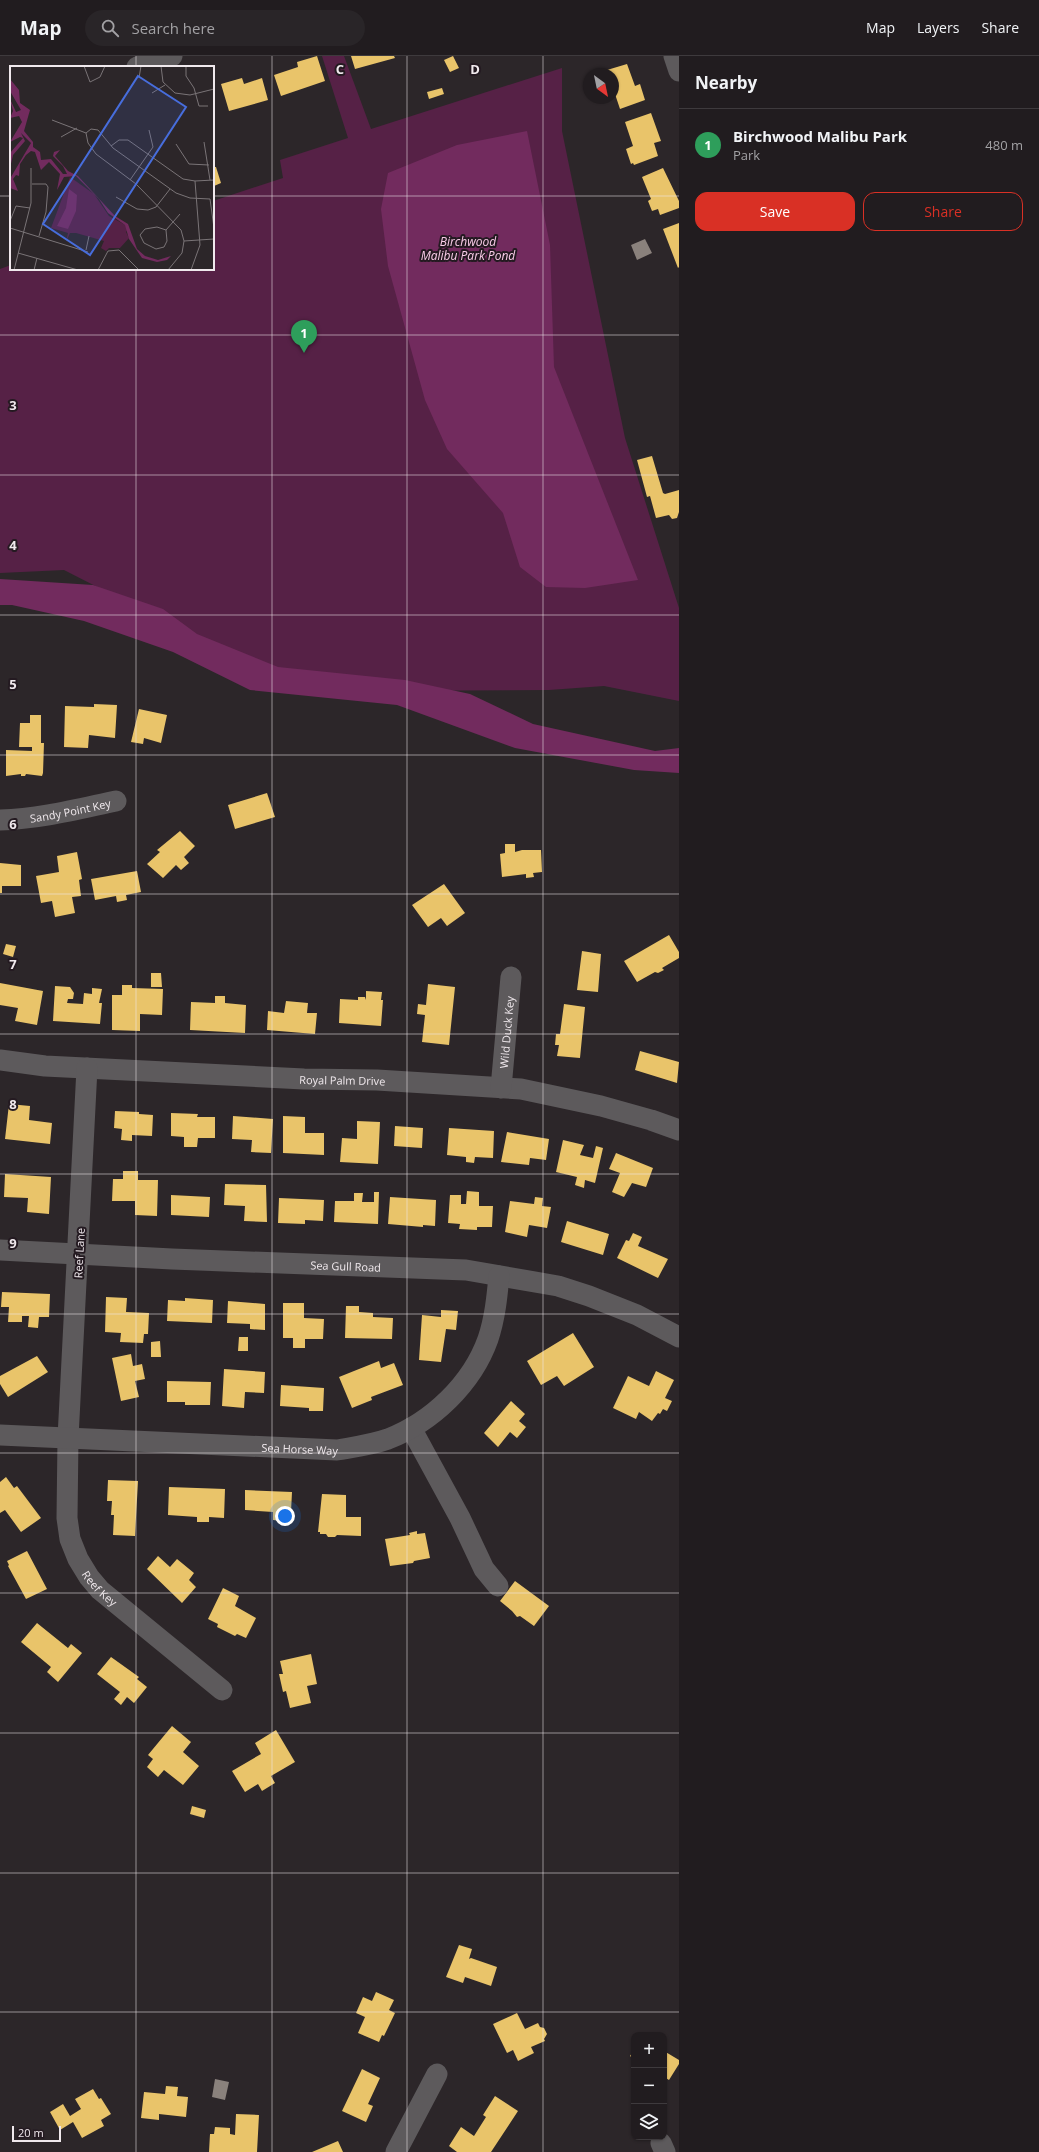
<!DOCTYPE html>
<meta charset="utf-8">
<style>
:root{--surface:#211c1f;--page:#292528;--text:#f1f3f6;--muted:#a2a1a4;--line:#3e3a3d;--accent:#d93025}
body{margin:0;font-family:"Open Sans",sans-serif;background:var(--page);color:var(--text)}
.controls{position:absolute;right:12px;bottom:12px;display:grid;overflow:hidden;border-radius:8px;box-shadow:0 1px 3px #0004}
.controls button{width:36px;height:36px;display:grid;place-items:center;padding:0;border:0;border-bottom:1px solid var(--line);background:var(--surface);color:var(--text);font:20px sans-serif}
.compass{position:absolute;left:583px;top:12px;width:36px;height:36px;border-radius:50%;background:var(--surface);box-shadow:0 1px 3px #0004;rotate:147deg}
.scale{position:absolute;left:12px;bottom:10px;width:49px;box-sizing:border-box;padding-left:4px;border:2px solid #f0e9ed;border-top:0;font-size:11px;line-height:14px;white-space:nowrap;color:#f0e9ed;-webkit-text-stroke:3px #241a21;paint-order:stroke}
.you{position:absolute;left:285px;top:1460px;width:14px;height:14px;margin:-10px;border:3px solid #fff;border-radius:50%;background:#1a73e8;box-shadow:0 0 0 6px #1a73e833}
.badge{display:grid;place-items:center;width:26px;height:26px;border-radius:50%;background:var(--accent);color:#fff;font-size:13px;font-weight:700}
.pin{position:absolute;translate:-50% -33px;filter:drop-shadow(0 1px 2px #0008)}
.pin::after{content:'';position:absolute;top:21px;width:14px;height:12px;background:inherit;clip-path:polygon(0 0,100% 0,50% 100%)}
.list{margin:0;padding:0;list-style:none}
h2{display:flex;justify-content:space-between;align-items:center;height:52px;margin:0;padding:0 16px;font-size:17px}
h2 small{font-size:13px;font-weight:400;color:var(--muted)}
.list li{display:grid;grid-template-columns:26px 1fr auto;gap:12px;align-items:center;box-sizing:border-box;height:72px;padding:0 16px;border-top:1px solid var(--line)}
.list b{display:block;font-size:15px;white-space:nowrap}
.list p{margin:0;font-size:13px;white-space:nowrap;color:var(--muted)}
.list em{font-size:13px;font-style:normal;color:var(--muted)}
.actions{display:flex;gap:8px;padding:12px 16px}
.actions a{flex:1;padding:9px 0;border:1px solid var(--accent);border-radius:12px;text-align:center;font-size:14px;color:var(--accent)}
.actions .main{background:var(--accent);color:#fff}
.icon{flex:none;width:22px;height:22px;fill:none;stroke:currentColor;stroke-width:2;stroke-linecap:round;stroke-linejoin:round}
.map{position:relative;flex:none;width:679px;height:2096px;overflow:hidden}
header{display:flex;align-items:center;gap:24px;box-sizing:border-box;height:56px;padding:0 20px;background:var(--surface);border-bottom:1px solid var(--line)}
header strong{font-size:19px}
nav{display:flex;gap:22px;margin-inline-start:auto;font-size:14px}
.search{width:280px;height:36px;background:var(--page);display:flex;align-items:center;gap:10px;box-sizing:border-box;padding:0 14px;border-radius:22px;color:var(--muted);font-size:15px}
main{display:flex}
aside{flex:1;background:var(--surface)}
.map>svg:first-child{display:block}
.green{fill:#562146}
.water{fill:#722b5e}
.homes{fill:#e9c46a}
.industry{fill:#8a817c}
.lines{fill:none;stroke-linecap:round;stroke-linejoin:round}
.minor{stroke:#5d5a5c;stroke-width:21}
.grid{fill:none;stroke:#f0e9ed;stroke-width:1;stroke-opacity:0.55}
.labels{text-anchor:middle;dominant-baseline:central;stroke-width:4;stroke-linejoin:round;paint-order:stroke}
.street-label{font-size:11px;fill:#f0e9ed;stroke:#241a21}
.water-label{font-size:12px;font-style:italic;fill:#f8cbe7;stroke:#241a21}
.inset-road{fill:none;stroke:#7a7477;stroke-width:1}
.view{fill:#476ddc;fill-opacity:0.15;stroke:#476ddc;stroke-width:2}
.inset-edge{fill:none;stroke:#f0e9ed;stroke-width:2}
.grid-label{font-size:13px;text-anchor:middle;font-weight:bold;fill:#f0e9ed;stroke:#241a21;stroke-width:4;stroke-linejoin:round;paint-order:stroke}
</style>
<header>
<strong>Map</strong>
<div class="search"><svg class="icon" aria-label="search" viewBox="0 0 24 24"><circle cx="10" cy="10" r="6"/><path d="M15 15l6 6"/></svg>Search here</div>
<nav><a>Map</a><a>Layers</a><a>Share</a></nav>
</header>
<main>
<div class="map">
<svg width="679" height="2096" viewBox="0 0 679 2096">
<rect width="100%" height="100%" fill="#2c2629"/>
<path class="green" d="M 322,0 L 344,0 L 371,73 L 562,12 L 562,75 L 625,382 L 679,552 L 679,645 L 604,630 L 549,634 L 356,635 L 260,614 L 64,514 L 0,517 L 0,213 L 11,209 L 11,213 L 213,213 L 213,145 L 283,122 L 280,104 L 348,82 Z"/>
<path class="water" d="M 527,75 L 550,189 L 554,311 L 638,524 L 585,532 L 546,531 L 520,511 L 503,457 L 447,393 L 425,344 L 388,210 L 381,153 L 388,117 L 457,89 Z
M 0,523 L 93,529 L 163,553 L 197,578 L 278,611 L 405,624 L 470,638 L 533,668 L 655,695 L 679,692 L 679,717 L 634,714 L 515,692 L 397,649 L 250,634 L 173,596 L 84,565 L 12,549 L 0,549 Z"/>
<path class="homes" d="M 317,0 L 325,25 L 281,40 L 274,19 L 298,11 L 297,6 Z
M 351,0 L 394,0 L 395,2 L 355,13 Z
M 453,0 L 459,12 L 450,16 L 444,4 Z
M 627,8 L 635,30 L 640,28 L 645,44 L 620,53 L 613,32 L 613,18 L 608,18 L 607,14 Z
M 242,22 L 244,28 L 262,22 L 268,44 L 229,55 L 221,28 Z
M 442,32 L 444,38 L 429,43 L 427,36 Z
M 651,57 L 661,85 L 654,87 L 658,100 L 634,109 L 633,107 L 631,108 L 626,93 L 633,90 L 625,66 Z
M 213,111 L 216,111 L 221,127 L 214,130 L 215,133 L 213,134 Z
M 663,112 L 679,145 L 679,152 L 660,159 L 658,153 L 652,155 L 648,145 L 651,143 L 642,121 Z
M 679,167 L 679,211 L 678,212 L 663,173 Z
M 652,400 L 663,437 L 665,438 L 679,434 L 679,456 L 677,462 L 672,463 L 669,459 L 656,462 L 650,440 L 647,441 L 637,404 Z
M 94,648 L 117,649 L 115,682 L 89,679 L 88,692 L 64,691 L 65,650 L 94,651 Z
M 139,653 L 167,659 L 161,687 L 144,682 L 143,688 L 131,686 Z
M 30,659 L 41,659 L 41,687 L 44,687 L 43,717 L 42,720 L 26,718 L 25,720 L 21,720 L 21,718 L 6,720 L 6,694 L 32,695 L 32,691 L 19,691 L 20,667 L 30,667 Z
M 267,737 L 275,761 L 235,773 L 228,749 Z
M 180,775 L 195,790 L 184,801 L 189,807 L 181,814 L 176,809 L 163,822 L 147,808 L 160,796 L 157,794 Z
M 505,788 L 515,788 L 515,796 L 522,794 L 541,794 L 542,816 L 533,817 L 534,821 L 526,822 L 526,818 L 502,821 L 500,798 L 505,797 Z
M 77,796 L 82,823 L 79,824 L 81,840 L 72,841 L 75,857 L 55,861 L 52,845 L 41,847 L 36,820 L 59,816 L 57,800 Z
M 0,807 L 21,809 L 21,830 L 2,830 L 2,837 L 0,837 Z
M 137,815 L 141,836 L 126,839 L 127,844 L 117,846 L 116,840 L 95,844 L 91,823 Z
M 444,828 L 465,857 L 447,870 L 441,862 L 428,871 L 412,849 Z
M 669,879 L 679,896 L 679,902 L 662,912 L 664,914 L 658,917 L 655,916 L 637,926 L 624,905 Z
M 6,888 L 16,890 L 13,901 L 3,898 Z
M 582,895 L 601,898 L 598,936 L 577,934 Z
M 151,917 L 161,917 L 162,931 L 151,931 Z
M 0,927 L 43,935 L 37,969 L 15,965 L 18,952 L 0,949 Z
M 428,928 L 455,931 L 449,989 L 422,986 L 425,959 L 417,958 L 418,948 L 426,949 Z
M 122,929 L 132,929 L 132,932 L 163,933 L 162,959 L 140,958 L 140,975 L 112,974 L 112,939 L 122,939 Z
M 55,930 L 70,931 L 74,937 L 73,943 L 68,943 L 67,947 L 83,948 L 84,937 L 92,938 L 92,932 L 102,933 L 99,947 L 102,947 L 100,968 L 53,965 Z
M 366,935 L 382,936 L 381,944 L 383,944 L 381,970 L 339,967 L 340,943 L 358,944 L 358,941 L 365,941 L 366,944 Z
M 215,940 L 225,940 L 225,947 L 246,949 L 245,977 L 190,974 L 191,946 L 215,947 Z
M 286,945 L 308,947 L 307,957 L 317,957 L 315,978 L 267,974 L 268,955 L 284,957 Z
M 564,948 L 585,951 L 580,1002 L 557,1000 L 559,989 L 555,989 L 556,978 L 560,978 Z
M 640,995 L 679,1006 L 677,1027 L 635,1014 Z
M 9,1048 L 30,1050 L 29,1064 L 52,1067 L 50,1088 L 5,1083 Z
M 115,1055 L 139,1056 L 139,1058 L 153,1059 L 152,1080 L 132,1079 L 132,1085 L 121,1084 L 122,1073 L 114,1072 Z
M 171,1057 L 198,1058 L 197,1061 L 215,1061 L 215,1082 L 198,1082 L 197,1091 L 184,1091 L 184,1081 L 171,1080 Z
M 233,1060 L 273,1063 L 271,1097 L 251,1096 L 252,1084 L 232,1083 Z
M 283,1060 L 305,1061 L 305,1077 L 324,1077 L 324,1099 L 283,1097 Z
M 357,1065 L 380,1066 L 378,1108 L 340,1106 L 342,1082 L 357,1083 Z
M 395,1070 L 423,1072 L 422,1092 L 394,1090 Z
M 449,1072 L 494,1075 L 493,1102 L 475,1101 L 474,1107 L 466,1106 L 466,1101 L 447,1099 Z
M 507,1076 L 549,1083 L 546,1104 L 530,1102 L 529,1109 L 501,1106 Z
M 563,1084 L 584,1089 L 580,1099 L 593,1102 L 596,1090 L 603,1092 L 595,1127 L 585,1124 L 584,1132 L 575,1129 L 577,1121 L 556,1116 Z
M 616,1097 L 653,1112 L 646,1131 L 632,1127 L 624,1141 L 612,1136 L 620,1117 L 609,1113 Z
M 123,1115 L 138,1115 L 138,1124 L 158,1124 L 157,1160 L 135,1159 L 135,1145 L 112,1145 L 113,1123 L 123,1123 Z
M 5,1118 L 51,1121 L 49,1158 L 27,1156 L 28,1142 L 4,1141 Z
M 225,1128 L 266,1129 L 267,1166 L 244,1165 L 245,1150 L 224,1149 Z
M 467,1135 L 479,1136 L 479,1150 L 493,1150 L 492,1171 L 477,1171 L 477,1174 L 459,1173 L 460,1168 L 448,1167 L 450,1139 L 461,1139 L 461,1148 L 466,1148 Z
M 374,1136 L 379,1136 L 378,1168 L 334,1166 L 335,1145 L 354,1145 L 354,1137 L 363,1137 L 362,1146 L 374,1146 Z
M 171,1139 L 210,1141 L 209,1161 L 171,1159 Z
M 390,1141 L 436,1144 L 435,1170 L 423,1169 L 423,1171 L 388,1168 Z
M 535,1141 L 543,1142 L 542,1150 L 551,1151 L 547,1172 L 529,1169 L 527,1181 L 505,1176 L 510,1145 L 534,1148 Z
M 279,1142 L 324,1144 L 323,1165 L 305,1164 L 305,1168 L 278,1167 Z
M 567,1165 L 609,1178 L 603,1199 L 561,1186 Z
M 633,1177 L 642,1181 L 638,1190 L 668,1203 L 658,1222 L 617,1202 L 626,1184 L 629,1185 Z
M 2,1236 L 50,1238 L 49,1261 L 39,1261 L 38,1272 L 28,1271 L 29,1260 L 22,1260 L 22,1266 L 8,1266 L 9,1251 L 1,1251 Z
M 106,1241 L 127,1242 L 126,1256 L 149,1257 L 148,1278 L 144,1278 L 143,1287 L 120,1286 L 121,1277 L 105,1276 Z
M 185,1242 L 213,1244 L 212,1267 L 167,1265 L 168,1244 L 185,1245 Z
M 228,1245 L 265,1248 L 265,1274 L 250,1273 L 250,1268 L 227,1267 Z
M 283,1247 L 304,1247 L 304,1262 L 324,1263 L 323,1283 L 305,1283 L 305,1292 L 293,1292 L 293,1282 L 283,1282 Z
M 346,1250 L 359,1250 L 359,1256 L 373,1257 L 373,1261 L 393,1262 L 392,1283 L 345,1282 Z
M 441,1254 L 458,1255 L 456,1274 L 446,1273 L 441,1306 L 419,1304 L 422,1259 L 441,1261 Z
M 573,1277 L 594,1311 L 564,1330 L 557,1320 L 541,1329 L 527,1305 Z
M 239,1281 L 248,1281 L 248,1295 L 238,1295 Z
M 160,1285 L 161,1301 L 151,1301 L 151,1286 Z
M 131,1298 L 133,1310 L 142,1308 L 145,1323 L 135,1325 L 139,1341 L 121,1345 L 112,1302 Z
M 37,1300 L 48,1316 L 8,1341 L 0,1328 L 0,1320 Z
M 379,1305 L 381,1312 L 394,1307 L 403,1329 L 371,1341 L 372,1344 L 352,1352 L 339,1321 Z
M 224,1313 L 265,1316 L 264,1337 L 245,1336 L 244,1352 L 222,1350 Z
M 656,1315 L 674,1324 L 665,1342 L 672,1345 L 667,1355 L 663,1353 L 660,1358 L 658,1357 L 652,1365 L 639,1356 L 636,1363 L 613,1352 L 628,1320 L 649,1330 Z
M 167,1325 L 211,1326 L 210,1349 L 185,1349 L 185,1346 L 167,1346 Z
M 281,1329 L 324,1332 L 323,1355 L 309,1355 L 309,1352 L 280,1350 Z
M 511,1345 L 525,1358 L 519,1365 L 526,1371 L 517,1382 L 510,1376 L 498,1391 L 484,1377 Z
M 6,1421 L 14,1432 L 17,1430 L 41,1462 L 21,1476 L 5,1454 L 0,1457 L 0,1426 Z
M 108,1424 L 138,1425 L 135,1480 L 113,1479 L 114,1459 L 111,1459 L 112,1445 L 107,1445 Z
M 169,1431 L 225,1433 L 224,1462 L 209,1461 L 209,1466 L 197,1466 L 197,1461 L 168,1459 Z
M 245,1434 L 292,1436 L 291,1456 L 282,1456 L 282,1465 L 273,1464 L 273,1456 L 245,1454 Z
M 322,1438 L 346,1439 L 346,1461 L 361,1461 L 361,1480 L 337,1479 L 335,1481 L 328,1481 L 326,1478 L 320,1478 L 320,1476 L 318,1476 Z
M 417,1475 L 417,1478 L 425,1477 L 430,1502 L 414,1505 L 413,1507 L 390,1510 L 385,1483 L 410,1479 L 409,1477 Z
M 27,1495 L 47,1533 L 26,1543 L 8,1510 L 9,1509 L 7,1505 Z
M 158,1500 L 170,1511 L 177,1503 L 194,1517 L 189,1524 L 196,1531 L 182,1547 L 147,1513 Z
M 515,1525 L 549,1550 L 534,1570 L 520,1560 L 517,1561 L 512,1555 L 500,1545 Z
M 223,1532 L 239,1540 L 235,1550 L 256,1562 L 246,1582 L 237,1578 L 235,1580 L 217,1571 L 218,1568 L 208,1563 Z
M 37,1567 L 68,1592 L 71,1588 L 82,1597 L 58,1626 L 47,1616 L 51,1611 L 21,1586 Z
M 311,1598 L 317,1628 L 307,1630 L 311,1647 L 290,1652 L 286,1635 L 283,1636 L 279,1618 L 283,1618 L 280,1605 Z
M 111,1601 L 139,1621 L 137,1623 L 147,1631 L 134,1647 L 127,1641 L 121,1649 L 114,1643 L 120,1636 L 97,1618 Z
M 172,1670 L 191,1686 L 183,1696 L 199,1710 L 183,1729 L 164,1714 L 158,1721 L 147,1711 L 153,1703 L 148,1699 Z
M 276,1674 L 295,1706 L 271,1720 L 275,1727 L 262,1735 L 258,1728 L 245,1736 L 232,1715 L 261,1698 L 255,1687 Z
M 192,1750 L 206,1754 L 204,1762 L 190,1758 Z
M 459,1889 L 472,1893 L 469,1903 L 471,1902 L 497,1911 L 491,1930 L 465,1921 L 463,1927 L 446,1921 Z
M 376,1936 L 394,1944 L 389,1954 L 395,1957 L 384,1980 L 382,1979 L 379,1986 L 358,1977 L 365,1961 L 356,1957 L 363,1941 L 372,1945 Z
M 517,1957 L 525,1973 L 538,1967 L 540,1971 L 544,1972 L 547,1978 L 544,1983 L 545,1985 L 531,1991 L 534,1997 L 518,2005 L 513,1994 L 507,1997 L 493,1968 Z
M 634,1994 L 634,2003 L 630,2000 Z
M 664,1995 L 679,2004 L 679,2008 L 669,2024 L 664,2021 Z
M 362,2013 L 380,2022 L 368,2048 L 373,2050 L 366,2066 L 342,2055 Z
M 166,2030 L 178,2031 L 177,2040 L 188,2041 L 186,2061 L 159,2058 L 159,2064 L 141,2062 L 144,2036 L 165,2038 Z
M 93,2033 L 99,2043 L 101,2042 L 111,2058 L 101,2064 L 104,2070 L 82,2082 L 73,2066 L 60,2074 L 50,2056 L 63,2048 L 70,2060 L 81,2053 L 75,2043 Z
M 495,2040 L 518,2055 L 491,2096 L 457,2096 L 449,2090 L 461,2071 L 474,2080 L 486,2061 L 483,2059 Z
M 236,2058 L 259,2059 L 257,2096 L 209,2096 L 210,2078 L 214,2078 L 215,2071 L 230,2072 L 230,2078 L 235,2079 Z
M 338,2085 L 343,2096 L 312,2096 Z"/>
<path class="industry" d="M 645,183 L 652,197 L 637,204 L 631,189 Z
M 215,2023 L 229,2026 L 225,2044 L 212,2041 Z"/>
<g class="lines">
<g class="minor">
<path d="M 674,0 L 679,15"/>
<path d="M 137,11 L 172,0"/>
<path id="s1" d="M 0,764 C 40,763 78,753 116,745"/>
<path id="s2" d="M 0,1004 L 45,1010 L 304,1023 L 377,1024 L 521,1033 L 601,1050 L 651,1064 L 679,1074"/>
<path id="s3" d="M 87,1012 L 68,1382 L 67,1462 L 70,1483 L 78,1503 L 89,1521 L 100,1534 L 222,1634"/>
<path id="s4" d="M 501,1032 L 511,921"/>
<path id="s5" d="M 0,1194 L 172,1203 L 466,1214 L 558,1230 L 589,1240 L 637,1259 L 679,1281"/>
<path d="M 411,1372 L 460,1462 L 484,1513 L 498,1530"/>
<path id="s6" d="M 0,1379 L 337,1394 C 354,1391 371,1389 388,1383 C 432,1366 472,1328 488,1283 C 495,1262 497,1241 499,1220"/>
<path d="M 661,2087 L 665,2096"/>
<path d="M 396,2096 L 437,2018"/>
</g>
</g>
<path class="grid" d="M 136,0 L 136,11M 272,0 L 272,2096M 407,0 L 407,2096M 543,0 L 543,2096M 0,140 L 11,140M 213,140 L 679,140M 136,213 L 136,2096M 0,279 L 679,279M 0,419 L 679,419M 0,559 L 679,559M 0,699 L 679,699M 0,838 L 679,838M 0,978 L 679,978M 0,1118 L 679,1118M 0,1258 L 679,1258M 0,1397 L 679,1397M 0,1537 L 679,1537M 0,1677 L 679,1677M 0,1817 L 679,1817M 0,1956 L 679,1956"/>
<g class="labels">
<g class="street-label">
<text stroke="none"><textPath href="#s1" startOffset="71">Sandy Point Key</textPath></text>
<text stroke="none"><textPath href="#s4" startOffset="56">Wild Duck Key</textPath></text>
<text stroke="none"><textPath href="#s2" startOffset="343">Royal Palm Drive</textPath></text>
<text transform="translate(79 1197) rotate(-87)">Reef Lane</text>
<text stroke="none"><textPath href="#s5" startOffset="346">Sea Gull Road</textPath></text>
<text stroke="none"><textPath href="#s6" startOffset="300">Sea Horse Way</textPath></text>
<text stroke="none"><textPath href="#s3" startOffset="530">Reef Key</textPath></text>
</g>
<g class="water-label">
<text x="468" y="185">Birchwood<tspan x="468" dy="14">Malibu Park Pond</tspan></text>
</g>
</g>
<g transform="translate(10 10)">
<rect width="204" height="204" fill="#2c2629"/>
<path d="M 60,111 L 84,128 L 99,150 L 119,161 L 116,166 L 119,172 L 110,182 L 99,182 L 96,185 L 91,182 L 94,175 L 66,167 L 60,167 L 56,176 L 58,167 L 41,162 Z" fill="#562146"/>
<path d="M 0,13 L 9,24 L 10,37 L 20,44 L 14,65 L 23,76 L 23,81 L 30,86 L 31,94 L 41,93 L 53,108 L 57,108 L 53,100 L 43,90 L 44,86 L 50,84 L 45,90 L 58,105 L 68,110 L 105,150 L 118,158 L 127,183 L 135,190 L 148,194 L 161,190 L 157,194 L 147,196 L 132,192 L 119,173 L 115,159 L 98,147 L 89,133 L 66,110 L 54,111 L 47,124 L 50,108 L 39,96 L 31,104 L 25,86 L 21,85 L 16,89 L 10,98 L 9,110 L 6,109 L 3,113 L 8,125 L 0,122 L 1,111 L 21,77 L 11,67 L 15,75 L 3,89 L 0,102 L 0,87 L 13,72 L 10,71 L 0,76 L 12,56 L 9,50 L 0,52 L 3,45 L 0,33 L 6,46 L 11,44 L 0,25 ZM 59,123 L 67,129 L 66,145 L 58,163 L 47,160 L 56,142 Z" fill="#722b5e"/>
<path class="inset-road" d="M 74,0 L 80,16 L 90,11 L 95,0M 151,0 L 153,16 L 165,27 L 180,29 L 204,23M 176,0 L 176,10 L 184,22 L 189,40 L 198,40M 129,12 L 131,0M 142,27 L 155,19M 42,54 L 76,67M 76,67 L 78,77 L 86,88 L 126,118 L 171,164 L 174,175 L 172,187 L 158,204M 76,67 L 81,63 L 88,64 L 103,82 L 166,127 L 180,132 L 200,133 L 204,162M 51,71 L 67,62M 194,76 L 200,114M 166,78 L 179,98 L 199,99M 101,80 L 109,74 L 118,74 L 173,113 L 185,115 L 204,114M 120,114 L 143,81 L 139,64M 22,118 L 36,118 L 38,121 L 36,146 L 29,170M 106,131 L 127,143 L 138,144 L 146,141 L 160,123M 0,155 L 6,140 L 20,142M 147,161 L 156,164 L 157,175 L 154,181 L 146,183 L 134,177 L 130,169 L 135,163 ZM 0,162 L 78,186M 156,164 L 170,148M 174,175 L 204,173M 76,184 L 79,170M 8,187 L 68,204M 4,204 L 21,137 L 21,102M 24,204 L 27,192M 88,204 L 98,185 L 109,184 L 129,204M 181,204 L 190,179 L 185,115"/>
<path class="view" d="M 128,10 L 176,41 L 80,189 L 33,158 Z"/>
<rect width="204" height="204" class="inset-edge"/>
</g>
<g class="grid-label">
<text x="340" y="18">C</text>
<text x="475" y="18">D</text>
<text x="13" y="354">3</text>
<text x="13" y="494">4</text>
<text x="13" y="633">5</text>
<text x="13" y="773">6</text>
<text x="13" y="913">7</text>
<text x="13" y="1053">8</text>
<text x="13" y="1192">9</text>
</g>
</svg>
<div class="controls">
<button>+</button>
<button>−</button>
<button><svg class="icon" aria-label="layers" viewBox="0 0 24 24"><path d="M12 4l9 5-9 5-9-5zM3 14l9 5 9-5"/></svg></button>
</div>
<svg class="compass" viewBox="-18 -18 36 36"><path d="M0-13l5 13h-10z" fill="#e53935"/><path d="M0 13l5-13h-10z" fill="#a2a1a4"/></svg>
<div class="scale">20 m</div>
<div class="you"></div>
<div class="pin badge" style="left:304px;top:297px;background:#2e9e5b">1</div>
</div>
<aside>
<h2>Nearby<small></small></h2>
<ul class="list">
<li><span class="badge" style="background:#2e9e5b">1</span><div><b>Birchwood Malibu Park</b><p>Park</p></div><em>480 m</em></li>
</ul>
<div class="actions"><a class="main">Save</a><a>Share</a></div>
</aside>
</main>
